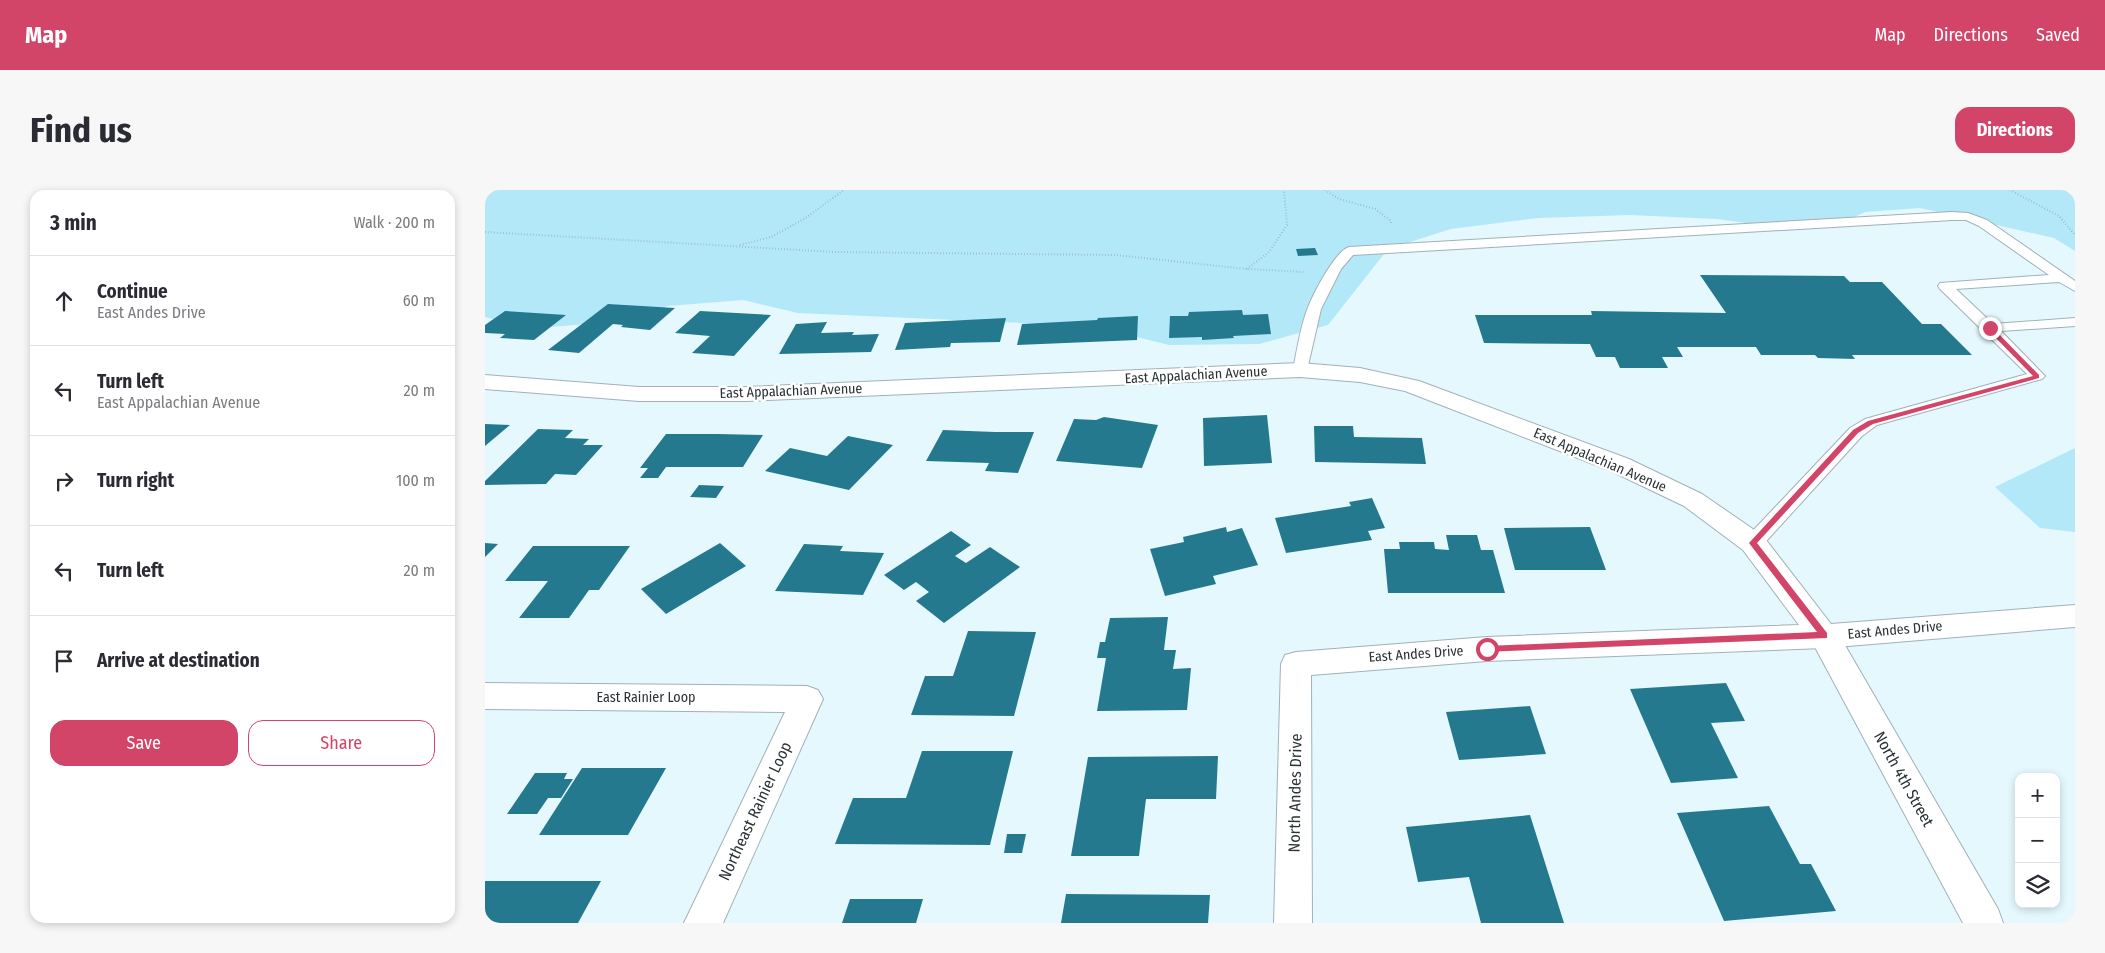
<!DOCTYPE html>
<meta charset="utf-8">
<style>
:root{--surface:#fff;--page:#f7f7f7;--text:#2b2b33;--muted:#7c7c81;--line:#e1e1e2;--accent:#d34469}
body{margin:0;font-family:"Fira Sans Condensed",sans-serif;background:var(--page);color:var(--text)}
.controls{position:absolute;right:15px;bottom:15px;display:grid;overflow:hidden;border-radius:10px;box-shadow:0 2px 8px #0003}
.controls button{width:45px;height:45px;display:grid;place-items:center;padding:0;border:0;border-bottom:1px solid var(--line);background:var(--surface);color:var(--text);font:25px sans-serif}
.stop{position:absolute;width:15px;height:15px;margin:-11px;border:4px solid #d34469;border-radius:50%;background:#fff}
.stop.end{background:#d34469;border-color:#fff;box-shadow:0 1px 5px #0008}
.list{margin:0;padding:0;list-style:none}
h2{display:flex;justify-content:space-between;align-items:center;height:65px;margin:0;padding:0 20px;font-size:21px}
h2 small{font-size:16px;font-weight:400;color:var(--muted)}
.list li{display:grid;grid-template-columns:32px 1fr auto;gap:15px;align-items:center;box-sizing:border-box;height:90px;padding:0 20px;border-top:1px solid var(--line)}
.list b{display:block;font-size:19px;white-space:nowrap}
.list p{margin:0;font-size:16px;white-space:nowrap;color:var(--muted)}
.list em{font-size:16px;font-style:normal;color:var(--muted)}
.actions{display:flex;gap:10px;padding:15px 20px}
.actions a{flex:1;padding:11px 0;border:1px solid var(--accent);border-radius:15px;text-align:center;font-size:18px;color:var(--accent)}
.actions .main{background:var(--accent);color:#fff}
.icon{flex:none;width:28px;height:28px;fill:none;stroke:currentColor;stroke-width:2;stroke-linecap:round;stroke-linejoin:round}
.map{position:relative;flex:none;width:1590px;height:733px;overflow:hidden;border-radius:15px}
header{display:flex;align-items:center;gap:30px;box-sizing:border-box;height:70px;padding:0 25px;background:var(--accent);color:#fff}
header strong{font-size:24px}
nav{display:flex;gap:28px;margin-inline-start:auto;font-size:18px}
.intro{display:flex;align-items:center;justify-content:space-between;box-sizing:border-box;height:120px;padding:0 30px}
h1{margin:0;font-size:35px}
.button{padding:12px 22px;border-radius:15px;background:var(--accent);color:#fff;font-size:18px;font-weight:700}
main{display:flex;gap:30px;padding:0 30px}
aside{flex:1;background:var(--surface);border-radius:15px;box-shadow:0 2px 8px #0003}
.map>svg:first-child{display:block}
.green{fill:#b2e8f8}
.building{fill:#24798f}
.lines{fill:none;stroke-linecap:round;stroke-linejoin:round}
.service-casing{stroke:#a0b1b7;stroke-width:2}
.minor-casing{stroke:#a0b1b7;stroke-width:2}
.tertiary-casing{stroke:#a0b1b7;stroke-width:2}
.path{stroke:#909da2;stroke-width:2;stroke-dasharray:0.5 2.5;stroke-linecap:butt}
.service{fill:#fff;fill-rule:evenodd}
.minor{fill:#fff;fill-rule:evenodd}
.tertiary{fill:#fff;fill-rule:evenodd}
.route{fill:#d34469}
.labels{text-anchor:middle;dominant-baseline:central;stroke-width:5;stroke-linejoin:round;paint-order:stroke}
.street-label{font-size:14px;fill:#2b3235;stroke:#fff}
.near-street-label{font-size:16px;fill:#2b3235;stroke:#fff}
</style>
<header>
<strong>Map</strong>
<nav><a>Map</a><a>Directions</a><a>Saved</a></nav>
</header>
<div class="intro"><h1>Find us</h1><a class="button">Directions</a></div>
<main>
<aside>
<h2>3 min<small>Walk · 200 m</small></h2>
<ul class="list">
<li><svg class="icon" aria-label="ahead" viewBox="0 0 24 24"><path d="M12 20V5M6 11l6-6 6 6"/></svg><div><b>Continue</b><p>East Andes Drive</p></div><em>60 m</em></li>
<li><svg class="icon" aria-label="left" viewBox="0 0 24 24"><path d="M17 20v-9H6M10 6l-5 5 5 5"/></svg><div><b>Turn left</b><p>East Appalachian Avenue</p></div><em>20 m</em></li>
<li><svg class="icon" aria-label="right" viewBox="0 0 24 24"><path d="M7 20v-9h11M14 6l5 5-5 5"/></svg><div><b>Turn right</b></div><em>100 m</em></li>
<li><svg class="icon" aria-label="left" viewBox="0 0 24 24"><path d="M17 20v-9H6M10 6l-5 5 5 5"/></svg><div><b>Turn left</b></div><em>20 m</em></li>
<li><svg class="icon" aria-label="arrive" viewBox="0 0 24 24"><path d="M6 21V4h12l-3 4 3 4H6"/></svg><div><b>Arrive at destination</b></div></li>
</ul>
<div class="actions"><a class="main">Save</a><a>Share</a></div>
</aside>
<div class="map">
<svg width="1590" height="733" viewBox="0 0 1590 733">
<rect width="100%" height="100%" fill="#e5f8fe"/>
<path class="green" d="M 0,0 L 1590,0 L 1590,61 L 1569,48 L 1435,18 L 1380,22 L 1355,34 L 1297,38 L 1232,29 L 1145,25 L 1053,28 L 966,39 L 903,59 L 843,135 L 774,154 L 684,155 L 607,136 L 313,123 L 258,110 L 183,116 L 123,132 L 43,139 L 0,127 Z
M 1590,258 L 1590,342 L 1555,338 L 1510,297 Z"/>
<path class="building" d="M 830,58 L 833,65 L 813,66 L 811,59 Z
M 1215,85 L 1359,86 L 1365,92 L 1397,92 L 1437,134 L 1456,134 L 1487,165 L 1367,165 L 1370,169 L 1333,168 L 1330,165 L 1276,165 L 1271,157 L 1192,157 L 1198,167 L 1177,167 L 1183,178 L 1135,178 L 1130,167 L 1111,167 L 1105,154 L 999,153 L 990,125 L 1107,125 L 1106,121 L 1241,123 Z
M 123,114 L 190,118 L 165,140 L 136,137 L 138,135 L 128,134 L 94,163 L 63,160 Z
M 757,120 L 758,125 L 783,124 L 786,144 L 748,146 L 749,148 L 717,150 L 717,147 L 684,148 L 685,126 L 703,126 L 704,122 Z
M 20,121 L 81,125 L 49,150 L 15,148 L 20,144 L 0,143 L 0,135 Z
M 215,121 L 286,125 L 249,166 L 207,163 L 225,146 L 190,143 Z
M 653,126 L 652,150 L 532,155 L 537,134 L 612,130 L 613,128 Z
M 521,128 L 515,152 L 466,153 L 465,157 L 410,160 L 420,133 Z
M 342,132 L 336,143 L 369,142 L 367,145 L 394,144 L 386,162 L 294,164 L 311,134 Z
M 782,225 L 787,273 L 719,276 L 718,228 Z
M 619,227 L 673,235 L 657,278 L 571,271 L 589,229 L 611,230 Z
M 0,234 L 25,235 L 0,256 Z
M 829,236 L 868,236 L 869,247 L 937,248 L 941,274 L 830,272 Z
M 53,239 L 88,240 L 80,248 L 104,249 L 98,255 L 118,255 L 91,285 L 70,284 L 61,294 L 0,295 L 0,291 Z
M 458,240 L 510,242 L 549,242 L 533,283 L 500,281 L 504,273 L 441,271 Z
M 181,244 L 232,244 L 278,245 L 258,277 L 181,277 L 173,288 L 155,288 L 163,278 L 155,278 Z
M 363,246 L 408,255 L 364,300 L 280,281 L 305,258 L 342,266 Z
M 214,295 L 239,296 L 231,308 L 205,307 Z
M 887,308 L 900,338 L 883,341 L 887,350 L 801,363 L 790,328 L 866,316 L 864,312 Z
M 741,337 L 742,342 L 757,338 L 773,375 L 728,386 L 731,394 L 680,406 L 665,359 L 699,352 L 698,347 Z
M 1105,337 L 1121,380 L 1030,380 L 1019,338 Z
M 466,341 L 486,355 L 470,366 L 481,373 L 505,357 L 535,377 L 459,433 L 431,411 L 444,402 L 431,392 L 419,400 L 399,385 Z
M 961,345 L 992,345 L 996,360 L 1008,360 L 1020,403 L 903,403 L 899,359 L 915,359 L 914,352 L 949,352 L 950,359 L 964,360 Z
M 0,353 L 13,354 L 0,367 Z
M 235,353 L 261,376 L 181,424 L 156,399 Z
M 319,354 L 358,356 L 355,361 L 399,363 L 378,405 L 290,401 Z
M 48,356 L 145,356 L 114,400 L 104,400 L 84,428 L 34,428 L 63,391 L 20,391 Z
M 683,427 L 679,460 L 691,460 L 688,479 L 706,478 L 702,520 L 612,521 L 621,468 L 612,468 L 615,452 L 620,452 L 625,428 Z
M 483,441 L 551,442 L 529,526 L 426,525 L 440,486 L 468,486 Z
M 1241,493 L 1260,531 L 1226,533 L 1253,588 L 1186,593 L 1145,499 Z
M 1045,516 L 1061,564 L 974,570 L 961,522 Z
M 437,561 L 528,561 L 505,655 L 350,654 L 368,608 L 421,608 Z
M 733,566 L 731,609 L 661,609 L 654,666 L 586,666 L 603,567 Z
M 97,578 L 181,578 L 143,645 L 54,645 Z
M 50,583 L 82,583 L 79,589 L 88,589 L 76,608 L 63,608 L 52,624 L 22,624 Z
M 1284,616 L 1315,674 L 1326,674 L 1351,721 L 1239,731 L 1192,623 Z
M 1045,625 L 1079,733 L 996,733 L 984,687 L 933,692 L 921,637 Z
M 522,644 L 541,644 L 537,663 L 519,663 Z
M 0,691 L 116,691 L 93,733 L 0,733 Z
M 581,704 L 725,705 L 723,733 L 576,733 Z
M 365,709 L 438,709 L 431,733 L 357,733 Z"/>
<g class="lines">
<defs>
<path id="service" d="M 1467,22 L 1483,23 L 1502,30 L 1590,91 L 1590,101 L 1574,92 L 1471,99 L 1508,134 L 1590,128 L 1590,136 L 1516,141 L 1557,183 L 1560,186 L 1557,189 L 1392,235 L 1377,246 L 1275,358 L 1268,360 L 1261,358 L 1259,353 L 1261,348 L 1365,238 L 1380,229 L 1542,184 L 1455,99 L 1453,96 L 1455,93 L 1564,85 L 1494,36 L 1481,30 L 1467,30 L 868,65 L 856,79 L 836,119 L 822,180 L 820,183 L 810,183 L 808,180 C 812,160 815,139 822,120 C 827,106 850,61 864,57 Z"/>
<path id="minor" d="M 815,173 L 875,178 L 934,191 L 1144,269 L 1217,304 L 1278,346 L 1346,434 L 1590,415 L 1590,437 L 1339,458 L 1002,471 L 826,485 L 827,733 L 789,733 L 796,474 L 800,465 L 811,462 L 1002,447 L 1314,435 L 1258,360 L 1199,316 L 1126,281 L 920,201 L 875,192 L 815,187 L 262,211 L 154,211 L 0,199 L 0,185 L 154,197 L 262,197 Z
M 0,493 L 322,496 L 333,500 L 338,509 L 238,733 L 199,733 L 300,522 L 0,519 Z"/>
<path id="tertiary" d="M 1339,434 L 1350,438 L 1513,719 L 1518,733 L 1478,733 L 1324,446 L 1328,438 Z"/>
</defs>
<use href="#service" class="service-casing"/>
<use href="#minor" class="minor-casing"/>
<use href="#tertiary" class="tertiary-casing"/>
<path class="path" d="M 840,0 L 854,9 L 890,19 L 906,31 L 906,35
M 1525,0 L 1574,26 L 1590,45
M 0,42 L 350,62 L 630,65 L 762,79 L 819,82
M 255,55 L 286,47 L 319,29 L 359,0
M 762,79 L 784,62 L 802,35 L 799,0"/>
<use href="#service" class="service"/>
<use href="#minor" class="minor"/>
<use href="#tertiary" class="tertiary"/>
</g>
<path class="route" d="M 1503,137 L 1507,137 L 1554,185 L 1554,188 L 1388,234 L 1373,243 L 1272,353 L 1342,443 L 1342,448 L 999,462 L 999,457 L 1002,456 L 1332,442 L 1264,353 L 1368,240 L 1383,231 L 1548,186 L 1503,140 Z"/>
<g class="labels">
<g class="street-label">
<text transform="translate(711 185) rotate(-3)">East Appalachian Avenue</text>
<text transform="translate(306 201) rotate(-2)">East Appalachian Avenue</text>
<text transform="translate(1115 270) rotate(23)">East Appalachian Avenue</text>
<text transform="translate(1410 440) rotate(-5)">East Andes Drive</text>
<text transform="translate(931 464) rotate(-4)">East Andes Drive</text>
<text x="161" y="507">East Rainier Loop</text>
</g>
<g class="near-street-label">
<text transform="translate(1419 589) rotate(61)">North 4th Street</text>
<text transform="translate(810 603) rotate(-89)">North Andes Drive</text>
<text transform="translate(270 621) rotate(-65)">Northeast Rainier Loop</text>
</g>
</g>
</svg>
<div class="controls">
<button>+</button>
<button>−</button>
<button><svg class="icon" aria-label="layers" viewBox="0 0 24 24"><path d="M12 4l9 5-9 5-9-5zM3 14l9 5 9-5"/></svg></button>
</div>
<div class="stop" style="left:1002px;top:459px"></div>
<div class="stop end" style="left:1505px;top:138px"></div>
</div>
</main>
